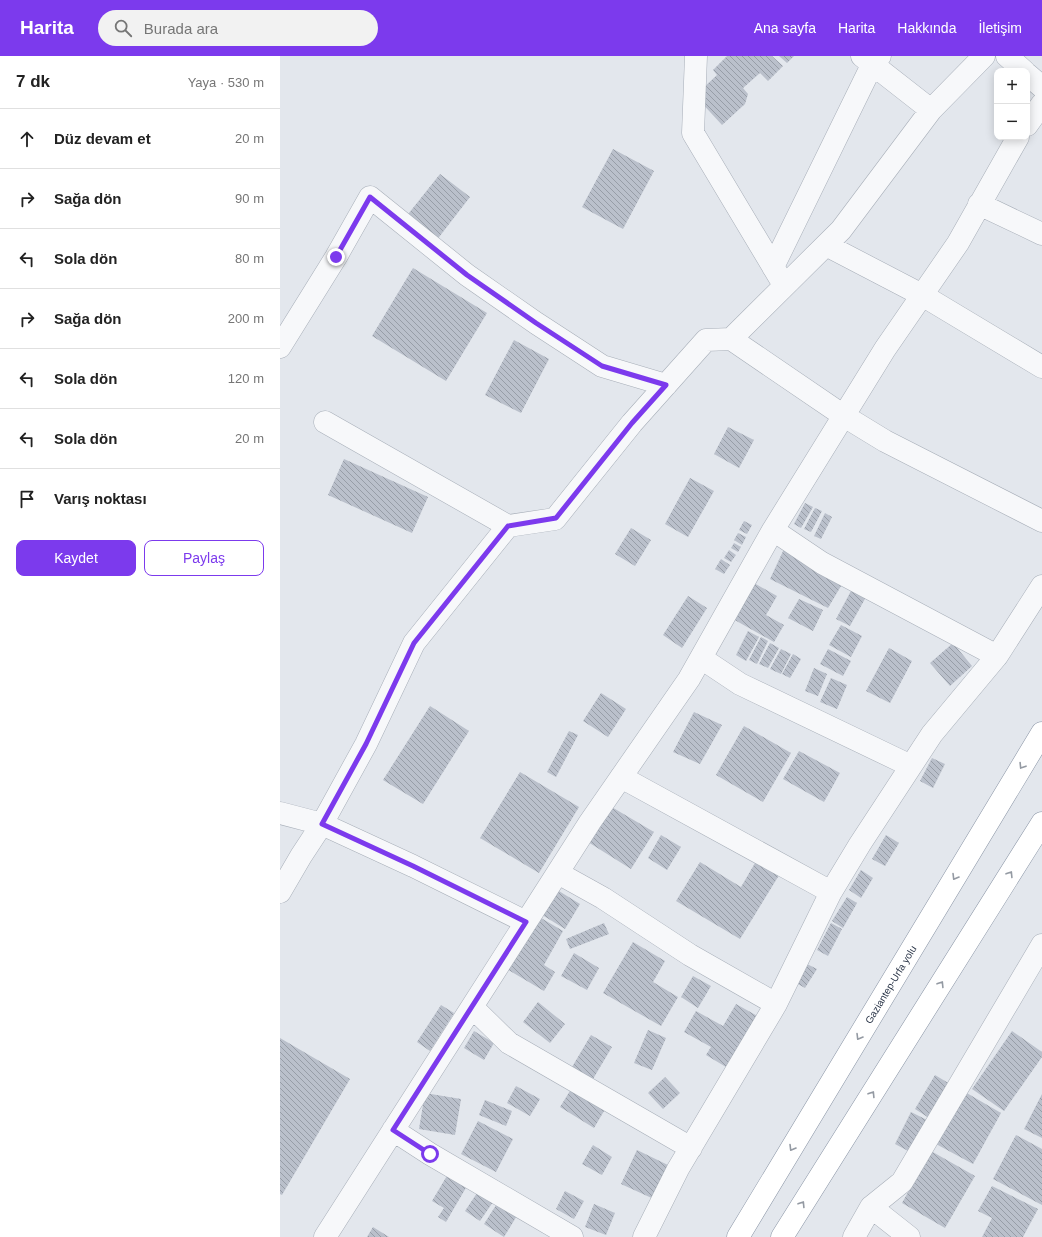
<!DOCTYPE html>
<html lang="tr">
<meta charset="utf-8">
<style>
:root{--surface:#fff;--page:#f2f2f2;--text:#222;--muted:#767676;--line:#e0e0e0;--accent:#7c3aed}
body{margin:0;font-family:Arial,sans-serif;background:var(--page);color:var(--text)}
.controls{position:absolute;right:12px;top:12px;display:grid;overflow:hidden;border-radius:8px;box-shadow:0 2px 10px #0003}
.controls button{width:36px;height:36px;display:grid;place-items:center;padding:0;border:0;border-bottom:1px solid var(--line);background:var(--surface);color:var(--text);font:20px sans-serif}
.stop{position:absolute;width:12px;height:12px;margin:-9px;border:3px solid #7c3aed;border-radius:50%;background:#fff}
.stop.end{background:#7c3aed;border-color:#fff;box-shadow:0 1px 4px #0008}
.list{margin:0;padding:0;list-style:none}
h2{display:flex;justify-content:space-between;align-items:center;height:52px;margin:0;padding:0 16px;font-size:17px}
h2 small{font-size:13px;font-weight:400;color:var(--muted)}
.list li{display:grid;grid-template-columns:26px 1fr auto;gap:12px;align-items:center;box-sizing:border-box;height:60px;padding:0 16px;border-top:1px solid var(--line)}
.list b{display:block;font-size:15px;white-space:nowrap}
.list em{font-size:13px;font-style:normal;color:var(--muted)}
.actions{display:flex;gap:8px;padding:12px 16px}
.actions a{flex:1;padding:9px 0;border:1px solid var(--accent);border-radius:8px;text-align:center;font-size:14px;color:var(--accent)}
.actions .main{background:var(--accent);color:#fff}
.icon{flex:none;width:22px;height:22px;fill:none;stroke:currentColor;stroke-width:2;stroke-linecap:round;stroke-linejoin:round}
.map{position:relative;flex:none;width:762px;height:1181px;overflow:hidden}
header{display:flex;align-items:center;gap:24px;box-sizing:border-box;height:56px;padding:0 20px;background:var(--accent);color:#fff}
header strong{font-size:19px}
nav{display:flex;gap:22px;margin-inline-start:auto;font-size:14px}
.search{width:280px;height:36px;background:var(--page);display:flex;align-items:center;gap:10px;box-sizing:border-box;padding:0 14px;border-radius:22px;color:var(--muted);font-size:15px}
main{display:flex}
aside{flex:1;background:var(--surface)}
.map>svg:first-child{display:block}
.building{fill:url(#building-back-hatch)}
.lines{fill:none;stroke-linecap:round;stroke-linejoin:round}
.minor-casing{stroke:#a7aeb8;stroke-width:23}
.highway-casing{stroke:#8994a5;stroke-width:23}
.minor{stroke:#f7f8fa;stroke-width:22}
.highway{stroke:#fff;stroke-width:22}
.oneway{stroke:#949aa3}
.route{stroke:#7c3aed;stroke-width:5}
.labels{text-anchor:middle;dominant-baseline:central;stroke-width:4;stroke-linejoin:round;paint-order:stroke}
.street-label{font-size:10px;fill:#293447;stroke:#f3f6f9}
</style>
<header>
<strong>Harita</strong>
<div class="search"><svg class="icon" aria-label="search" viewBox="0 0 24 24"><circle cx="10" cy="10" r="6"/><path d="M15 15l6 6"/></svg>Burada ara</div>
<nav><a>Ana sayfa</a><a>Harita</a><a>Hakkında</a><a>İletişim</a></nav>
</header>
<main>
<aside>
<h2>7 dk<small>Yaya · 530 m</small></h2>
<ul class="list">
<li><svg class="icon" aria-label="ahead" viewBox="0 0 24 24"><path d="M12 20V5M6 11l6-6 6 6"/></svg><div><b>Düz devam et</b></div><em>20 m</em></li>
<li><svg class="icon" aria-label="right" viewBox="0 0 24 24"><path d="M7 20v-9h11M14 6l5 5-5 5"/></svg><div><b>Sağa dön</b></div><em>90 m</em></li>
<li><svg class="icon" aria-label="left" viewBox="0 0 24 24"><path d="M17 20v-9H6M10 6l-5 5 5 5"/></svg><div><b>Sola dön</b></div><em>80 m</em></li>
<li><svg class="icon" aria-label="right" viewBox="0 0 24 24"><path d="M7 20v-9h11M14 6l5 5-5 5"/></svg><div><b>Sağa dön</b></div><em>200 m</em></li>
<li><svg class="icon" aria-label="left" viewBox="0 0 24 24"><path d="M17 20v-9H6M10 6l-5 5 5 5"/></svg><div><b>Sola dön</b></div><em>120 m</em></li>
<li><svg class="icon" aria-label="left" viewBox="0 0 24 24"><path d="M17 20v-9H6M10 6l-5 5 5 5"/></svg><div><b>Sola dön</b></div><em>20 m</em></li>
<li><svg class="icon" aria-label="arrive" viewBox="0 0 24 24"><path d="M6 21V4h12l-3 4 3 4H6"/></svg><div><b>Varış noktası</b></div></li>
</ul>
<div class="actions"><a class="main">Kaydet</a><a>Paylaş</a></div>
</aside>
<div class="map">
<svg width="762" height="1181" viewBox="0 0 762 1181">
<defs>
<pattern id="building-back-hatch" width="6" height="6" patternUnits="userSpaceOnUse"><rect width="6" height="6" fill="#bac0cb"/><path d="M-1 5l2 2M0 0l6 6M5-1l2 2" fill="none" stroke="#979da7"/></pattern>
</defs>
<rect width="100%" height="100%" fill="#e3e7ed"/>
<path class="building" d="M 447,0 L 492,0 L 503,10 L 488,25 L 480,17 L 463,32 L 468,38 L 465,48 L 442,69 L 419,44 L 421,34 L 437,19 L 433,14 Z
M 499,0 L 514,0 L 507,7 Z
M 333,93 L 374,115 L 343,173 L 302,151 Z
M 160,118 L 190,141 L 156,185 L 125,162 Z
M 133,212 L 207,257 L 166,325 L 92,280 Z
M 234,284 L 269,303 L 241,357 L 205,339 Z
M 448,371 L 474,384 L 459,412 L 434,398 Z
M 64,403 L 148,441 L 132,477 L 48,439 Z
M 410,422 L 434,435 L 408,481 L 385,468 Z
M 525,447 L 533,451 L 521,472 L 514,468 Z
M 535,452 L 542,455 L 531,476 L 524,473 Z
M 545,457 L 552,461 L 541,483 L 534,480 Z
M 464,465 L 472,469 L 467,478 L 459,474 Z
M 351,472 L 371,484 L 355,510 L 335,498 Z
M 458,477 L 466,481 L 462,489 L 454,484 Z
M 454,487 L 461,491 L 458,496 L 451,492 Z
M 504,493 L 564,525 L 548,552 L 490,523 Z
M 449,494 L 456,499 L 451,506 L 444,502 Z
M 441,503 L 450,509 L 444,518 L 435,513 Z
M 474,527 L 497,540 L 486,559 L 504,569 L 494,586 L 453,563 Z
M 572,533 L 586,541 L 570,570 L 556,563 Z
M 408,540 L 427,552 L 402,592 L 383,579 Z
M 519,543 L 543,554 L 533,575 L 508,562 Z
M 561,569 L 582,580 L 571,601 L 549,589 Z
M 468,575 L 479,581 L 466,605 L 456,599 Z
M 481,581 L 488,585 L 477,608 L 469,604 Z
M 490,587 L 499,592 L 488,612 L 479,608 Z
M 673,587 L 692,610 L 670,630 L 650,607 Z
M 609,592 L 632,605 L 610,647 L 586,635 Z
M 501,593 L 511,598 L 501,618 L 490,613 Z
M 548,593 L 571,605 L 563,620 L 540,608 Z
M 513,598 L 521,603 L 510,622 L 502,618 Z
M 534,612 L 547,618 L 538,640 L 525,635 Z
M 551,622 L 567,629 L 557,653 L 540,646 Z
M 321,637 L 346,653 L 328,681 L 303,665 Z
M 150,650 L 189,675 L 143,748 L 103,724 Z
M 414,656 L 442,669 L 420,708 L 393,696 Z
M 464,670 L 511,697 L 483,746 L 436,719 Z
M 289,675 L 298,679 L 276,721 L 267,716 Z
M 519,695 L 560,717 L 544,746 L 503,723 Z
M 652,702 L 665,708 L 653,732 L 640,725 Z
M 240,716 L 299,751 L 259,817 L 200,782 Z
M 330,750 L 374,776 L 351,813 L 308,786 Z
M 381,779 L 401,791 L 387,814 L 368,802 Z
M 606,779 L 619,787 L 605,810 L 592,803 Z
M 478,802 L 501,816 L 460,883 L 396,845 L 420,806 L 461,831 Z
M 581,814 L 593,822 L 581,842 L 569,834 Z
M 274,832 L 300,848 L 285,873 L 259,857 Z
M 567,841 L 577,847 L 563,872 L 552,865 Z
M 256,859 L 283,875 L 264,909 L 275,916 L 264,935 L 225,912 Z
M 324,867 L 329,878 L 290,893 L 286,883 Z
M 551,867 L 562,873 L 548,900 L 537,894 Z
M 353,886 L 385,905 L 373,926 L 398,941 L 381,970 L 323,937 Z
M 294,897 L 319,912 L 307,934 L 281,920 Z
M 527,908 L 537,913 L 525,932 L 516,927 Z
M 413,920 L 431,930 L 418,952 L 401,941 Z
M 258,946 L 285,968 L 270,987 L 243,966 Z
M 456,948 L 481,962 L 451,1014 L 426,999 L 431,991 L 404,976 L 416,955 L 443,970 Z
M 161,949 L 174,957 L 150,995 L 137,986 Z
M 368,974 L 386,982 L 372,1014 L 354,1007 Z
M 194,975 L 214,987 L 204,1004 L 184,992 Z
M 732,975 L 762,996 L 762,1001 L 724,1055 L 692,1033 Z
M 311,979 L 332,991 L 313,1023 L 292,1011 Z
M 0,982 L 70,1023 L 2,1139 L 0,1138 Z
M 655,1019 L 670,1028 L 649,1062 L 635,1053 Z
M 385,1021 L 400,1037 L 383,1053 L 368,1037 Z
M 236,1030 L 260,1043 L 250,1060 L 227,1047 Z
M 293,1030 L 327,1050 L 314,1072 L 280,1051 Z
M 685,1036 L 721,1057 L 693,1108 L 656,1088 Z
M 145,1037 L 181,1043 L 175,1079 L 139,1073 Z
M 762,1038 L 762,1082 L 744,1073 Z
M 205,1044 L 232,1055 L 226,1070 L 199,1059 Z
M 631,1056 L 649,1065 L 632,1097 L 615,1088 Z
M 198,1065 L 233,1083 L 216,1116 L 181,1098 Z
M 736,1079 L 762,1093 L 762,1149 L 713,1123 Z
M 313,1089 L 332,1101 L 322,1119 L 302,1108 Z
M 357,1094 L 392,1111 L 376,1144 L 341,1128 Z
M 651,1095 L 695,1120 L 665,1172 L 622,1147 Z
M 168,1118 L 187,1130 L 166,1166 L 158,1161 L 164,1152 L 152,1145 Z
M 712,1130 L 758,1153 L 743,1181 L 702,1181 L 712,1162 L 698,1155 Z
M 285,1135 L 304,1145 L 294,1163 L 276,1153 Z
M 197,1137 L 213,1146 L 200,1165 L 185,1155 Z
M 218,1146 L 238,1158 L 224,1181 L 204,1168 Z
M 314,1148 L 335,1157 L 326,1179 L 305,1171 Z
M 93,1171 L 109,1181 L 87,1181 Z"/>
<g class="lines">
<defs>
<path id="minor" d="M 416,0 L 413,77 L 504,229
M 582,0 L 651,54
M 727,0 L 744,15
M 747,18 L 762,31
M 747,69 L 762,48
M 699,148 L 762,178
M 546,189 L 642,239 L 762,311
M 493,211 L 592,9 L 600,0
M 451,283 L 564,360 L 605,385 L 762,465
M 0,291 L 56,201 L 90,141 L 187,219 L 256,267 L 322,310 L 386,329
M 45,366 L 228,470
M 493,474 L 542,507 L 717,600
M 421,602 L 460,628 L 631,710
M 341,721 L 551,836
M 0,757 L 42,768 L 133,810 L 246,866
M 278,817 L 323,842 L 410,899 L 496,948
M 0,836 L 21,800 L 42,768 L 86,688 L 134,587 L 228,470 L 275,463 L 352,367 L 426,284 L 451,283 L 561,174 L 651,54 L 704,0
M 192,951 L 229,987 L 411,1092
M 113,1074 L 150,1098 L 292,1181
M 591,1151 L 629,1181
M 45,1181 L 310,766 L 409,623 L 493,474 L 605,293 L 678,187 L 738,81
M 364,1181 L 398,1113 L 496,948 L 551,836 L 580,788 L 652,678 L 717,600 L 762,530
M 574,1181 L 591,1151 L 622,1126 L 762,889"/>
<g id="highway">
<path id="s1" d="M 458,1181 L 762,677"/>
<path d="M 502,1181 L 762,767"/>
</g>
</defs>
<use href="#minor" class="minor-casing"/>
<use href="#highway" class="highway-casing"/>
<use href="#minor" class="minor"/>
<use href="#highway" class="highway"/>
</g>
<defs><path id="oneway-chevron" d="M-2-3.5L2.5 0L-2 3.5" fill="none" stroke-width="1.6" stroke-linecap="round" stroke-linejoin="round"/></defs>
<g class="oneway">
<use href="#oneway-chevron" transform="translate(742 710) rotate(122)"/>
<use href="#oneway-chevron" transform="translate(730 818) rotate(-58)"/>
<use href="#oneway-chevron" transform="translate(675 821) rotate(121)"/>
<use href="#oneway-chevron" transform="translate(661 928) rotate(-58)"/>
<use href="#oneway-chevron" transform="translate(579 981) rotate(121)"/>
<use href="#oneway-chevron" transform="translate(592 1038) rotate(-58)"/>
<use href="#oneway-chevron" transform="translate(512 1092) rotate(121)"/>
<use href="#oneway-chevron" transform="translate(522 1148) rotate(-58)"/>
</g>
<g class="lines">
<path class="route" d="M 56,201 L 90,141 L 187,219 L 256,267 L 322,310 L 386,329 L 352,367 L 276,462 L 228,470 L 134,587 L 86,688 L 42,768 L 133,810 L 246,866 L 113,1074 L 150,1098"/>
</g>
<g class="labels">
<g class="street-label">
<text stroke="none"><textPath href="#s1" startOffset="295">Gaziantep-Urfa yolu</textPath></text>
</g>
</g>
</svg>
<div class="controls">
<button>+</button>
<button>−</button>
</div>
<div class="stop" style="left:150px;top:1098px"></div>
<div class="stop end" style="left:56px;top:201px"></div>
</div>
</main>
